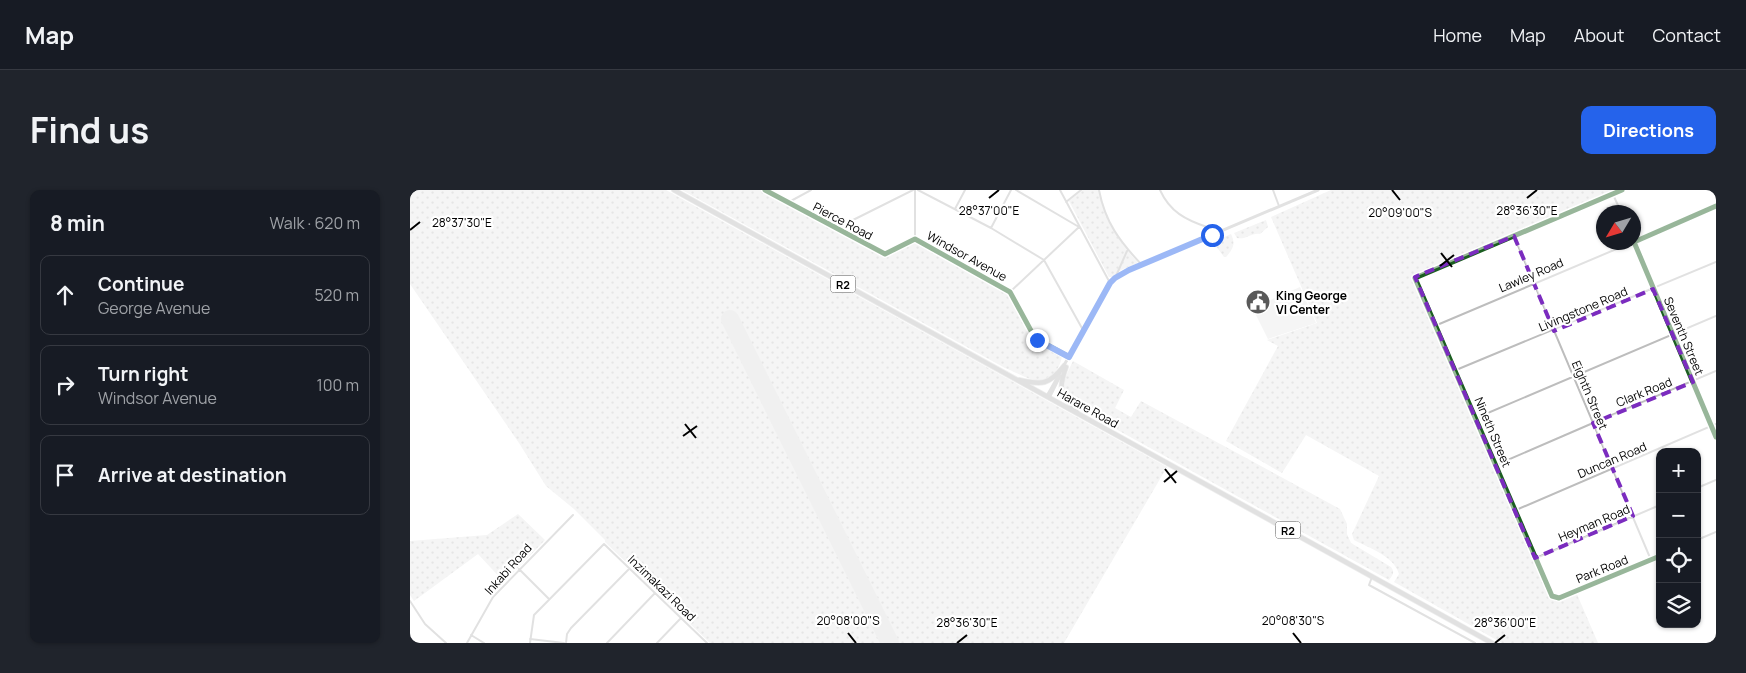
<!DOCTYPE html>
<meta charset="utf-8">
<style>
:root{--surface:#171b24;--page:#20242c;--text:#f1f3f6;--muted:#9ea1a6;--line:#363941;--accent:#2563eb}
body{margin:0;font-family:Manrope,sans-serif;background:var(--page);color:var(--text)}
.controls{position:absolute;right:15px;bottom:15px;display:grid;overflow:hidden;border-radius:10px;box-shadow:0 1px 4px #0004}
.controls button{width:45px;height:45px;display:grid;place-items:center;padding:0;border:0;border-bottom:1px solid var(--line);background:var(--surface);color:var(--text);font:25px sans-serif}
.compass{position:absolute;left:1186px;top:15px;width:45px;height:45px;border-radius:50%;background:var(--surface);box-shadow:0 1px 4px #0004;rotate:232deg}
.stop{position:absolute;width:15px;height:15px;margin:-11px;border:4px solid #2563eb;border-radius:50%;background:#fff}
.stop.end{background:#2563eb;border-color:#fff;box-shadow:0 1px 5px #0008}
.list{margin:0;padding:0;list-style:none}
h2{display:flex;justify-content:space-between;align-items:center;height:65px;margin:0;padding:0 20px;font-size:21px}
h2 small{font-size:16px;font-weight:400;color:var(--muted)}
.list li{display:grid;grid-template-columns:32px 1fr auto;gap:15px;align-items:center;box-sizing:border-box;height:80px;margin:0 10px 10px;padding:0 10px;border:1px solid var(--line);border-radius:10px}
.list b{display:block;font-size:19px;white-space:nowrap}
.list p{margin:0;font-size:16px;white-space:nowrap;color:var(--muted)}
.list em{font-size:16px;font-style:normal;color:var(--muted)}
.icon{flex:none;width:28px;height:28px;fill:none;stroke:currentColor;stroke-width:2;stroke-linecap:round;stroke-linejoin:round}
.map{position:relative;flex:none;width:1306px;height:453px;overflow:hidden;border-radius:10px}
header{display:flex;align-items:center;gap:30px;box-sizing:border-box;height:70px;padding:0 25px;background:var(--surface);border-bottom:1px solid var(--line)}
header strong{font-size:24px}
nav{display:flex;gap:28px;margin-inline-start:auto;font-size:18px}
.intro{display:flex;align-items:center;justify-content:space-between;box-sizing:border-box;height:120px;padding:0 30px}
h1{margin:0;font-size:35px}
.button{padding:12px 22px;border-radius:10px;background:var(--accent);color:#fff;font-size:18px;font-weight:700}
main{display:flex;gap:30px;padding:0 30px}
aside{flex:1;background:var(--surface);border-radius:10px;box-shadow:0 1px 4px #0004}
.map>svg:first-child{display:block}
.grass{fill:url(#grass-dots)}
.green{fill:#e8e8e8}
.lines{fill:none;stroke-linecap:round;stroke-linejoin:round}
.runway{stroke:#dedede;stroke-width:18}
.highway-casing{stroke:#dbdbdb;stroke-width:6}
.street{stroke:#bdbdbd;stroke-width:2}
.secondary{stroke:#bfbfbf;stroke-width:3}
.highway{stroke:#bdbdbd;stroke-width:4.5}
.cycleway-casing{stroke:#fff;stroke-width:8}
.cycleway{stroke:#1b5e20;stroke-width:5}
.route{stroke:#2563eb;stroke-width:6}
.marked{fill:none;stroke:#7b2cbf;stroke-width:4;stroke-dasharray:10 6;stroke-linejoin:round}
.ticks{fill:none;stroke:#000;stroke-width:2}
.labels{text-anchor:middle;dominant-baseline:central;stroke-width:4.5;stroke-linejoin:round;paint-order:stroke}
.shield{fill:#fff;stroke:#4c4c4c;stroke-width:1}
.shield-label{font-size:11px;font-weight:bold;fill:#000}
.street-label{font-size:12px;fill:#000;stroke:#fff}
.poi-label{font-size:12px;font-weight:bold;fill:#000;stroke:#fff;text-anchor:start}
.ticks-label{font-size:12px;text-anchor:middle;fill:#000;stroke:#fff;stroke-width:4.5;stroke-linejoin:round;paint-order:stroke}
</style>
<header>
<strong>Map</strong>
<nav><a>Home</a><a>Map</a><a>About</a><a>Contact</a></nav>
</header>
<div class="intro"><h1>Find us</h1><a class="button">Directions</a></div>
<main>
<aside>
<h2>8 min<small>Walk · 620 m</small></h2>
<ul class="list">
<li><svg class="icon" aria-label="ahead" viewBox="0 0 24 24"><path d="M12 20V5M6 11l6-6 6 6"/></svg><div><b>Continue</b><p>George Avenue</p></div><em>520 m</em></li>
<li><svg class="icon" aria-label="right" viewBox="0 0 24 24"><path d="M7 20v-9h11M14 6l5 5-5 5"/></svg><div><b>Turn right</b><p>Windsor Avenue</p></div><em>100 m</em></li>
<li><svg class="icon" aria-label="arrive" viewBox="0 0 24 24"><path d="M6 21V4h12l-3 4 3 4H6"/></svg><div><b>Arrive at destination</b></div></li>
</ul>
</aside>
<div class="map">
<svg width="1306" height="453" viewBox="0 0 1306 453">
<defs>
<pattern id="grass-dots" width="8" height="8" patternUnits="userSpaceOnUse" patternTransform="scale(1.25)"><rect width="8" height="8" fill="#e8e8e8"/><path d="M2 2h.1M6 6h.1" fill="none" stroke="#c5c5c5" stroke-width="1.8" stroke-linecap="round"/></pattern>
</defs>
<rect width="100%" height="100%" fill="#fff"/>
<path class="grass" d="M 0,0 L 256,0 L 757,277 L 654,453 L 300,453 L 195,352 L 195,350 L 164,319 L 136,296 L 109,253 L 0,94 Z
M 272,0 L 354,0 L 474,65 L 500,53 L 506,52 L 526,62 L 599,103 L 624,148 L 647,161 L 652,166 C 650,180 639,193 625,190 C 616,189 604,181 595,178 Z
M 672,0 L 689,0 C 699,34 704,46 728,73 L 711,80 L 702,87 L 699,87 L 659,11 Z
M 921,0 L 1201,0 L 1203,4 L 1004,87 L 1141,408 L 1147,410 L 1166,402 L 1188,453 L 1092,453 L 984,392 L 989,384 C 984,366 959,358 944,350 L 942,344 L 969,286 L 896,245 L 872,283 L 816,251 L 868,156 L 857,150 L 907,133 L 861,27 Z
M 856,30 L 858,37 L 850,44 C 842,42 836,50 827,48 L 824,43 Z
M 821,44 C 826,54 823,59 816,67 L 814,67 L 803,52 Z
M 663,171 L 714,200 L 705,218 L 721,227 L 731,211 L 930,319 L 937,334 L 937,344 L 941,353 L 981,377 C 985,382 983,385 979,390 L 666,217 C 649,200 653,191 663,171 Z
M 108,324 L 135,350 L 94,392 L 68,364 L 4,411 L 0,405 L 0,351 L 77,345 Z"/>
<path class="green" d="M 890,97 L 906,133 L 858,149 L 846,125 C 853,109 876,104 890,97 Z"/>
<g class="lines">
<path class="runway" d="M 320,129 L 480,453"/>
<defs>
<path id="highway" d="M 264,0 L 1082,453
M 656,177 C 648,199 650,205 667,221
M 609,190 C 632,195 639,195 654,176"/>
</defs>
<use href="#highway" class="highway-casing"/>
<path class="street" d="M 355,0 L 475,64 L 505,49 L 600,102 L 625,148 L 659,166
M 508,0 L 581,38 L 634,70 L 673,140
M 650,0 L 700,93
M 689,0 C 695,32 710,52 732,75
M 750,0 C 760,22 776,30 797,37 L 801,45
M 863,0 L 869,16
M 1201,0 L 1211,22
M 1212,0 L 1005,88 L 1142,406 L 1149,408 L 1250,366
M 379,12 L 401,0
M 656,12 L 671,0
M 1306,16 L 1224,52 L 1306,247
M 545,19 L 555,0
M 427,38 L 503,0
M 581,38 L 601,0
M 1104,46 L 1241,370
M 505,49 L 505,0
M 706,86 L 717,61
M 600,102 L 669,37 L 606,0
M 1027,135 L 1223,52
M 1046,180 L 1306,72
M 1066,228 L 1306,126
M 1086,275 L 1183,233 L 1306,181
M 1287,298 L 1306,290
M 1106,320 L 1306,234
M 1287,350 L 1306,342
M 1126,368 L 1250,315
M 109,379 L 139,409
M 962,387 L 959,395 L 1065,453
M 0,411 L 15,434 L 36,453
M 61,445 L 74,453
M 120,449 L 154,453
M 57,453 L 83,407 L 163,325
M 120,453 L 124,425 L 194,354 L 297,453
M 156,453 L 157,444 L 161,438 L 219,379
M 197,453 L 245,403
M 247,453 L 271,428"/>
<path class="secondary" d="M 653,177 L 700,93 L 705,88 L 719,80 L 908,0
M 637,206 L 650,183
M 639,208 L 650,186"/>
<use href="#highway" class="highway"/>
<defs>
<path id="cycleway" d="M 355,0 L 475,64 L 505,49 L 600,102 L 625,148 L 659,167
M 1212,0 L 1005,88 L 1142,406 L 1149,408 L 1250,366
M 1306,16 L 1224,52 L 1306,247"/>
</defs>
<use href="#cycleway" class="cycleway-casing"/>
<use href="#cycleway" class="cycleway"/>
</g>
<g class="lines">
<path class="route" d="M 627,150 L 659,167 L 700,93 L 705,88 L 719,80 L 802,45"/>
</g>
<path d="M0 0H1306V453H0ZM 1104,46 L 1144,141 L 1243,99 L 1283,192 L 1183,233 L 1223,326 L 1125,368 L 1005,87 Z" fill="#fff" fill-opacity=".55" fill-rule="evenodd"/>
<path class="marked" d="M 1104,46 L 1144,141 L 1243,99 L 1283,192 L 1183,233 L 1223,326 L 1125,368 L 1005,87 Z"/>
<path class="ticks" d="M 982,0 L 990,10M 579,8 L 589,0M 1117,8 L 1127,0M 0,40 L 10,32M 1031,63 L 1042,77M 1030,76 L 1044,65M 275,234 L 286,248M 273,246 L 287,236M 755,279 L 766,293M 754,292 L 767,281M 438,443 L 446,453M 883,443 L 891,453M 547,453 L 557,445M 1085,453 L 1095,445"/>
<defs>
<symbol id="civic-disc" viewBox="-11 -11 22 22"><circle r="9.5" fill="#595959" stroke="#fff"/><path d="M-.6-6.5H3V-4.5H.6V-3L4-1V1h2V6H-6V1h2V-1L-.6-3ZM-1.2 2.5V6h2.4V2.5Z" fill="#fff"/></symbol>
</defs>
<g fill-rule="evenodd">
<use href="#civic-disc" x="834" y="98" width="28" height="28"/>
</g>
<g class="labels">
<g class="shield">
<rect x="420.5" y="85.5" width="25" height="17" rx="4"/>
<rect x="865.5" y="331.5" width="25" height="17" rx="4"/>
</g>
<g class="shield-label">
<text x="433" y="94">R2</text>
<text x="878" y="340">R2</text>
</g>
<g class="street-label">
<text transform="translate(433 31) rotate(28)">Pierce Road</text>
<text transform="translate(557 66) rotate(29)">Windsor Avenue</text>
<text transform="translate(1121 85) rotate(-23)">Lawley Road</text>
<text transform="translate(1173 119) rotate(-23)">Livingstone Road</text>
<text transform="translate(1274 146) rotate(67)">Seventh Street</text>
<text transform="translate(1234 202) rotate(-22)">Clark Road</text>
<text transform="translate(1180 205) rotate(67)">Eighth Street</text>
<text transform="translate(678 218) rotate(29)">Harare Road</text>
<text transform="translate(1083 242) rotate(67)">Nineth Street</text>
<text transform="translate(1202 270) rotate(-23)">Duncan Road</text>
<text transform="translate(1184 333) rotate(-23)">Heyman Road</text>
<text transform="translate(98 379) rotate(-48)">Inkabi Road</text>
<text transform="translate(1192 379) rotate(-22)">Park Road</text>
<text transform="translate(252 398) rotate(44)">Inzimakazi Road</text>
</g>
<g class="poi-label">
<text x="866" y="105">King George<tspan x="866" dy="14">VI Center</tspan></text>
</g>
</g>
<g class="ticks-label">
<text x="579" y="25">28°37'00"E</text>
<text x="1117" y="25">28°36'30"E</text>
<text x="990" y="27">20°09'00"S</text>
<text x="52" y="37">28°37'30"E</text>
<text x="438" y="435">20°08'00"S</text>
<text x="883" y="435">20°08'30"S</text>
<text x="557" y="437">28°36'30"E</text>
<text x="1095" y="437">28°36'00"E</text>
</g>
</svg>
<div class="controls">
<button>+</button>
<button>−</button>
<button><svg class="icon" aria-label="locate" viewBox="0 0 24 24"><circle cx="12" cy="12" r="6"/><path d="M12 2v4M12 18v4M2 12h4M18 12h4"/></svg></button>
<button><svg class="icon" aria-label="layers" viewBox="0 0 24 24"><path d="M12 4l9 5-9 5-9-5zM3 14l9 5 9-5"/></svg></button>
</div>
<svg class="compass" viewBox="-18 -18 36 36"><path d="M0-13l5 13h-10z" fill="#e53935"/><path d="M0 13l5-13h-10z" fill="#9ea1a6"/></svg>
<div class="stop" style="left:802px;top:45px"></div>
<div class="stop end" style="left:627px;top:150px"></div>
</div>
</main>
